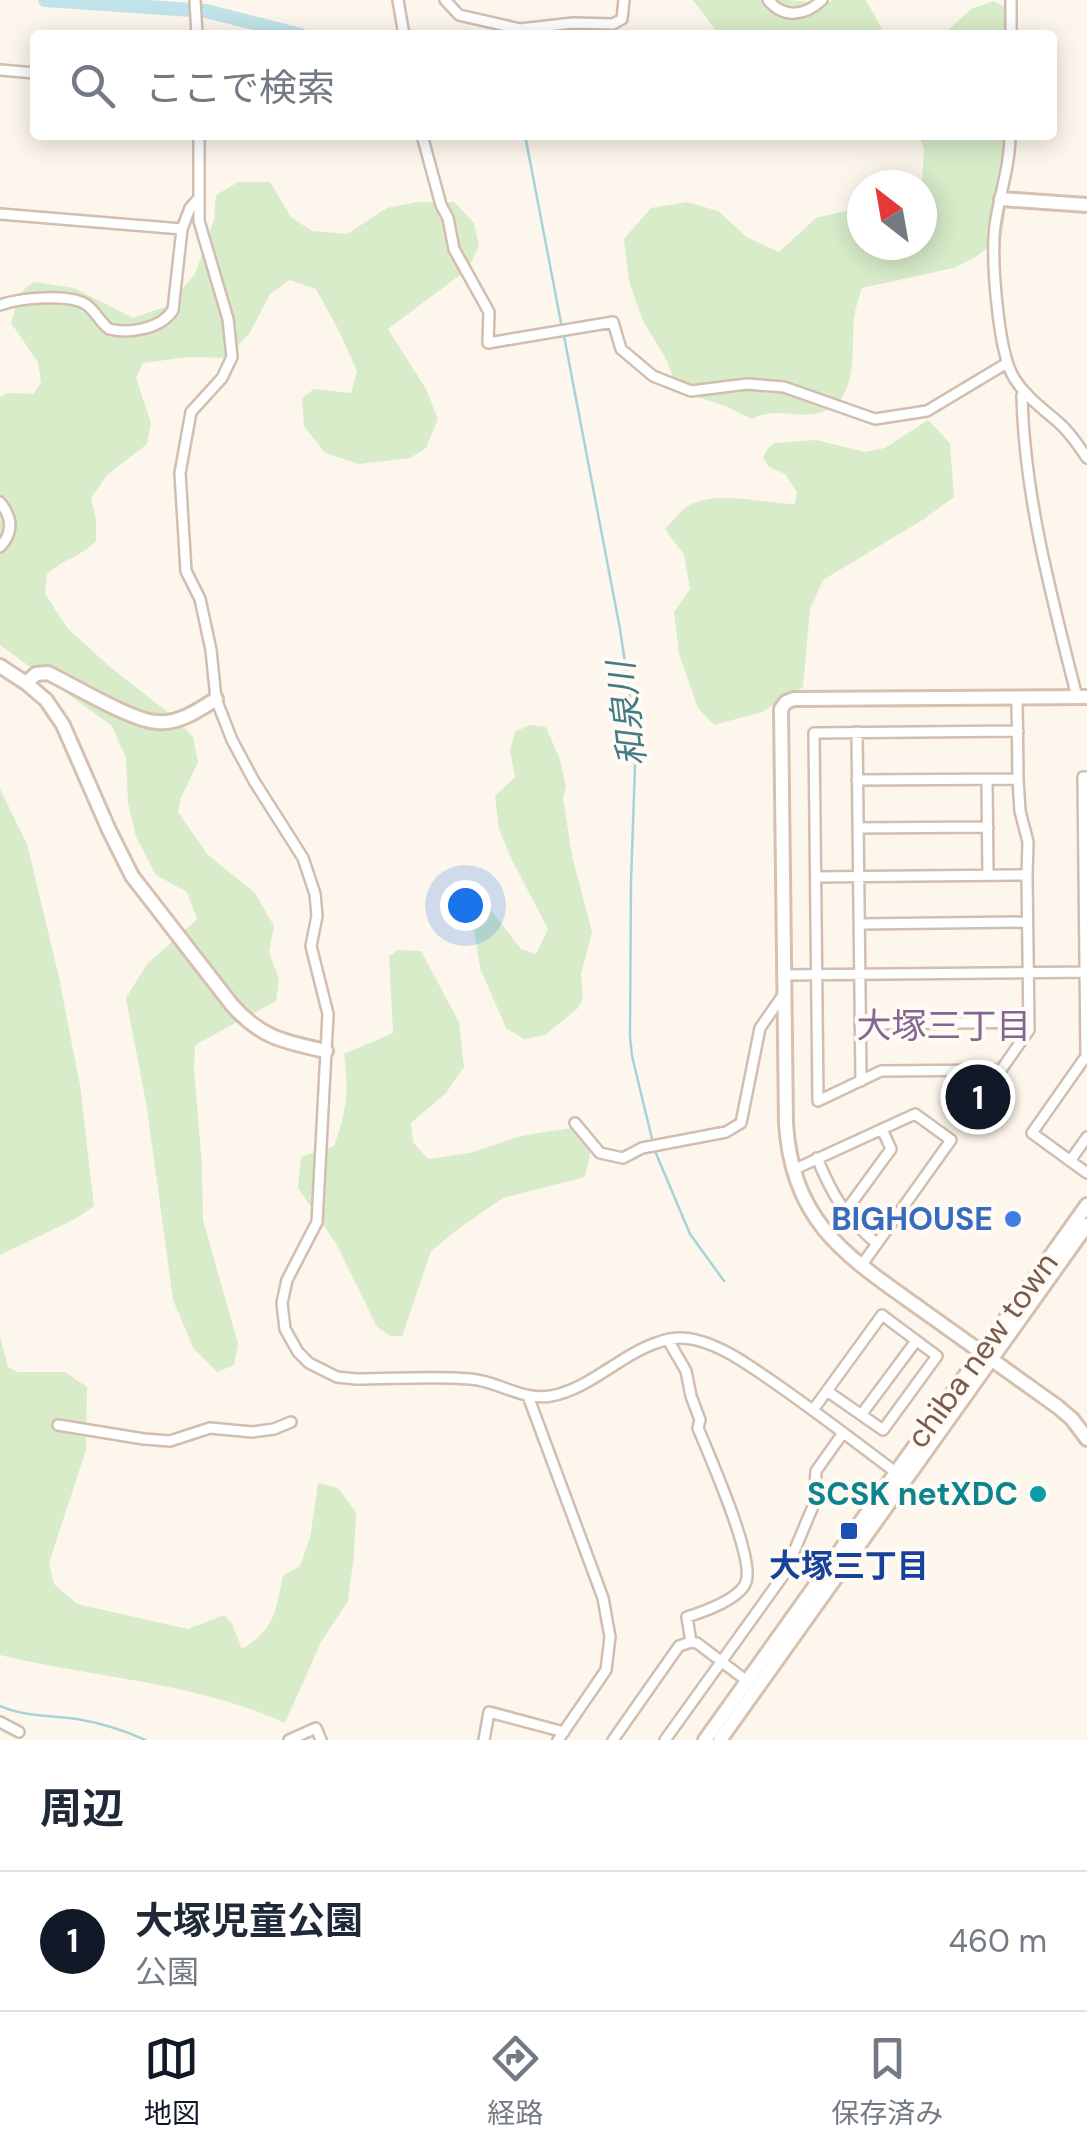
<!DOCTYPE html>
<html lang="ja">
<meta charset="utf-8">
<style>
:root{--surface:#fff;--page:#f6f6f7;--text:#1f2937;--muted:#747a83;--line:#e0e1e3;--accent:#111827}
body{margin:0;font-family:"DM Sans","Noto Sans JP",sans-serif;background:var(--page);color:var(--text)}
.compass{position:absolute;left:847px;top:170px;width:90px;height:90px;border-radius:50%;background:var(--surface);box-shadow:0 5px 25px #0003;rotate:329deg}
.you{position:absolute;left:465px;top:905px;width:35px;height:35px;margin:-25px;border:8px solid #fff;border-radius:50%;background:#1a73e8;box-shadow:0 0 0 15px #1a73e833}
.badge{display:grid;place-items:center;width:65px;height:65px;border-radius:50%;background:var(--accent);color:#fff;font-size:32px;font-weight:700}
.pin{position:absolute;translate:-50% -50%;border:5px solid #fff;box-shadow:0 2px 10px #0006}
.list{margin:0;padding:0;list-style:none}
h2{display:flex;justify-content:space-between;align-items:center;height:130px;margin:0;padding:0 40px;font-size:42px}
h2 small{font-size:32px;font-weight:400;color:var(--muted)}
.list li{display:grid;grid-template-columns:65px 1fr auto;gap:30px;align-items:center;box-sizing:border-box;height:140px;padding:0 40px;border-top:2px solid var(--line)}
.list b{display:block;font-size:38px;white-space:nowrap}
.list p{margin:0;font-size:32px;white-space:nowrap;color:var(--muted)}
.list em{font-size:32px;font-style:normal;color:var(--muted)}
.icon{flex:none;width:55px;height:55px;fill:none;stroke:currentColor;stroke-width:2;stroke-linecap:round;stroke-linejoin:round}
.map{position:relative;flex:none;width:1087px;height:1740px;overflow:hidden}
.search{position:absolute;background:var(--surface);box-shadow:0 5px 25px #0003;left:30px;right:30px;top:30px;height:110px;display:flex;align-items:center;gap:25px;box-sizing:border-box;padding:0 35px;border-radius:10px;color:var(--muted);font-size:38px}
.sheet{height:270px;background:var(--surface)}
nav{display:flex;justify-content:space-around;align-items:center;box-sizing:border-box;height:140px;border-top:2px solid var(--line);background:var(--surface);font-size:28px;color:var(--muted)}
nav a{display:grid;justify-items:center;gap:5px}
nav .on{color:var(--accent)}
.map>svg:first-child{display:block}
.green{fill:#d8ecc9}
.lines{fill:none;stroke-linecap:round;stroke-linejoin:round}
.stream{stroke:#a5d3da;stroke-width:2.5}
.river{stroke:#bfe3e8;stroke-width:14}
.street-casing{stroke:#d1beb0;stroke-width:14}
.secondary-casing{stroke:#d6c0b0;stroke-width:18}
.street{stroke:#fff;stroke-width:9}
.secondary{stroke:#fff;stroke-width:12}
.shop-dot{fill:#3f7fe0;stroke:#fffaf3;stroke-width:4}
.culture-dot{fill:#0f9aa8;stroke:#fffaf3;stroke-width:4}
.transit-dot{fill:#1a4fb4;stroke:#fffaf3;stroke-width:4}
.labels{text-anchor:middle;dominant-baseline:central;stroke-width:8;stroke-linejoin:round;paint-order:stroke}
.shop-label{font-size:32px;font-weight:bold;fill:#366cbe;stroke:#fffaf3;text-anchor:end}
.street-label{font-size:32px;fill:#7a5c4d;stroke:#fffaf3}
.culture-label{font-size:32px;font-weight:bold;fill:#0d838f;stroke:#fffaf3;text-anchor:end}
.transit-label{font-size:32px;font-weight:bold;fill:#164399;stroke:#fffaf3}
.water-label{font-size:35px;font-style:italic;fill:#437c86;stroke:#fffaf3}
.neighbourhood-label{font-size:35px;fill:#846695;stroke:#fffaf3}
</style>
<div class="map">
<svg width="1087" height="1740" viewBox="0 0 1087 1740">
<rect width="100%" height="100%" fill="#fdf6ec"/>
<path class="green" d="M 693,0 L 787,0 L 825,3 L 834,0 L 866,0 L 882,29 L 870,35 L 719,35 Z
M 994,1 L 1005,7 L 1012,35 L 943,35 L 971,9 Z
M 919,135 L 1004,135 L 1010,180 L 1002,236 L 976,257 L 953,268 L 862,288 C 859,298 855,308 854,318 C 851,354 860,408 813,414 C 789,417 777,407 752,419 L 725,406 L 679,391 L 665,357 L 643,321 L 629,281 L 624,239 L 651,208 L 687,202 L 718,211 L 748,238 L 779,252 L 816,218 L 862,207 L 862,245 L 922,245 L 922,185 L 920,185 L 922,181 L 924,149 Z
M 238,182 L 270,182 L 291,217 L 312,231 L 347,234 L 387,208 L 417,202 L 454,202 L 474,223 L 479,246 L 468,269 L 388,329 L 426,389 L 438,419 L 426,448 L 410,458 L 359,464 L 325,453 L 304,426 L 302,398 L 314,389 L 351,393 L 357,371 L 339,331 L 316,289 L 290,280 L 270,294 L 249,334 L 226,358 L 188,357 L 143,363 L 136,378 L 151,423 L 147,444 L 107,475 L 91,498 L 96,519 L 96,541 C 82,556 62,560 47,574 L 45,594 L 68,629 L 110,667 L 174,717 L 193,737 L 198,762 L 180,800 L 178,812 L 207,854 L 255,893 L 274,926 L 269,952 L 279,979 L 276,1001 L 195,1045 L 194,1068 L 202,1165 L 203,1220 L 238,1344 L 234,1365 L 217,1372 L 194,1349 L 173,1300 L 147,1108 L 126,998 L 147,964 L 197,919 L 187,892 L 156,875 L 136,837 L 128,803 L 126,758 L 112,726 L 0,645 L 0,397 L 8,393 L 33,394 L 41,383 L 38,362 L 11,323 L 20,293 L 34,282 L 74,288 L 133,318 L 167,306 L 195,274 L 214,220 L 216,195 Z
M 928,420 L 950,443 L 954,497 L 924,519 L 823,580 L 810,609 L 803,687 L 762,712 L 714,725 L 698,708 L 679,654 L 674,612 L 690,589 L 684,555 L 665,529 C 672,522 680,511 688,506 C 716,489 763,504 795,504 L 797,492 L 785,474 L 769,467 L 763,458 L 768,448 L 774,443 L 816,440 L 865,452 L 885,448 Z
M 529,725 L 546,727 L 560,760 L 566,786 L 563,798 L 572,856 L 592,932 L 581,974 L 583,998 L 577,1009 L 545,1035 L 524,1039 L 506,1028 L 480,968 L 474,929 L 478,907 L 491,910 L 521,949 L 536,954 L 548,929 L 511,858 L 499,829 L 495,796 L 515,777 L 510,750 L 515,732 Z
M 0,789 L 27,844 L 58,973 L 80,1085 L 94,1206 L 77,1218 L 0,1255 Z
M 398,950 L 421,951 L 459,1022 L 464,1067 L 446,1093 L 411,1123 L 413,1142 L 428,1159 L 470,1153 L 521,1136 L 577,1127 L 591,1149 L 585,1177 L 503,1198 L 458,1229 L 431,1251 L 402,1336 L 390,1336 L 377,1327 L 337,1245 L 298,1188 L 301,1157 L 334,1146 C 347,1109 349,1093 344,1054 L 393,1033 L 389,956 Z
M 0,1336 L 8,1367 L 18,1372 L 65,1372 L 87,1387 L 86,1450 L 49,1563 L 54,1584 L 77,1604 L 188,1629 L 224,1615 L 232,1624 L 242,1649 C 276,1628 275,1612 283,1576 L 300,1566 L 310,1538 L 318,1483 L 338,1488 L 356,1512 L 354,1554 L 348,1601 L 321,1642 L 285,1723 C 196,1682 94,1678 0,1655 Z"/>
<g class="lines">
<path class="stream" d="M 525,135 L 562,328
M 564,336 L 620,629 L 636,737 L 631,882 L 630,1036 L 632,1056 L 653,1143
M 655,1151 L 690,1234 L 724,1281
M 0,1706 C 24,1717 51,1715 77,1719 C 100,1723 124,1730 145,1740"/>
<path class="river" d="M 45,0 L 206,11 L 301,35"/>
<defs>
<path id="street" d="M 195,0 L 197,35
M 398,0 L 404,35
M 445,0 L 459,15 L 520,29 L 573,23 L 613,24 L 622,19 L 624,0
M 768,0 C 784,19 805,16 822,0
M 1011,35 L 1011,0
M 0,70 L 35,73
M 199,135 L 199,221 L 228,319 L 232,357 L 222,378 L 191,412 L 180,473 L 186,571 L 200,599 L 211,650 L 216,699 L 232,740 L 254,781 L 303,858 L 315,894 L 317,916 L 311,946 L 328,1014 L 317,1222 L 287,1280 L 282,1303 L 285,1329 L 298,1352 L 309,1363 L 337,1377 L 356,1379 C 394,1379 433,1376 470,1379 C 499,1381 521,1401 551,1396 C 590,1389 621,1354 659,1342 C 670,1338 684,1337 696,1340 C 722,1346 747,1364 769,1379 C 813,1409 855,1442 898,1474
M 422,135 L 441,205 L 448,218 L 454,249 L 489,312 L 488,343 L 613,322 L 621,349 L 653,376 L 691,391 L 747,384 L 784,387 L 875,419 L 927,411 L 1007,363
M 1010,135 C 1010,167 999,195 995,226 C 991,259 998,352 1014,378 C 1026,397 1042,408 1058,422 C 1070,432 1078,445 1087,458
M 0,214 L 182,229 L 190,208 L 198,199
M 0,305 C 19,298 70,293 87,305 C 96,312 100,322 109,329 C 129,334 161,329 173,310 L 182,229
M 1022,395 C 1024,496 1052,598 1077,697
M 0,502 C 12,517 14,532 0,547
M 857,732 L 861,1081
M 1087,777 L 1083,777 L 1086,1056 L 1032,1133 L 1087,1173
M 1018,779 L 1020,811 L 1028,842 L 1027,875
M 857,780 L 1018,779 L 1017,697
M 987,780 L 988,875
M 858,828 L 988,827
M 816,877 L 1027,875 L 1029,1030 L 1001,1070 L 881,1071 L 818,1101 L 814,733 L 1018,731
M 859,924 L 1027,922
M 784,975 L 1087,972
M 860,1024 L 1029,1022
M 575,1123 L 600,1153 L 623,1158 L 642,1148 L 726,1132 L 741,1123 L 760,1028 L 783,995
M 817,1158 C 833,1197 845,1216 877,1244
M 1070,1161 L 1087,1137
M 793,1170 L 915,1114 L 951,1140 L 861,1266
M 845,1212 L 891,1149 L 882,1129
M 668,1340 L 686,1371 L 691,1396 L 700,1420 L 698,1428 C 709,1455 755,1558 746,1582 C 740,1599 703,1612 687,1617 L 691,1642 L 697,1643 L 747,1681
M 528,1396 L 603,1598 L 610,1637 L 606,1670 L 558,1740
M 813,1410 L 882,1315 L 937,1356 L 883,1430 L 827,1391
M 861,1415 L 916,1341
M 58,1425 L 144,1439 L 170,1441 L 210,1428 L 252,1432 L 274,1429 L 291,1422
M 0,1722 L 19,1732
M 289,1740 L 316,1728 L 321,1740
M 484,1740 L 489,1712 L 564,1732
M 613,1740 L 679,1646 L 691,1642
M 665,1740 L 785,1573 L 814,1504 L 816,1471 L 843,1433"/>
<path id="secondary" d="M 1001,199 L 1087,205
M 0,666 L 26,683 L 36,674 L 48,673 C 73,685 132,721 157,722 C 179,724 199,710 216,699
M 26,683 L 46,700 L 63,725 L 109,830 L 132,876 L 232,1005 C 261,1038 285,1042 326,1051
M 1087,697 L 794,699 L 786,702 L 781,709 L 786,1123 C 792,1229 855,1261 932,1317 C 974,1347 1016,1377 1058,1407 L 1072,1419 L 1087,1439
M 705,1740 L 1087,1205
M 720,1740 L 1087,1225"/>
</defs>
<use href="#street" class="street-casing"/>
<use href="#secondary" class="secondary-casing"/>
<use href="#street" class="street"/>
<use href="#secondary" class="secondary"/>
</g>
<circle class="shop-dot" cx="1013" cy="1219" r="10"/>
<circle class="culture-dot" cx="1038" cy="1494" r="10"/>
<rect class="transit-dot" x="839" y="1521" width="20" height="20" rx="5"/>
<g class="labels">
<g class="shop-label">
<text x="993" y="1219">BIGHOUSE</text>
</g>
<g class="street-label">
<text transform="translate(982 1350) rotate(-54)">chiba new town</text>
</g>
<g class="culture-label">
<text x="1018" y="1494">SCSK netXDC</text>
</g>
<g class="transit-label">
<text x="849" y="1566">大塚三丁目</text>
</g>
<g class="water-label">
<text transform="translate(627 714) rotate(-97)">和泉川</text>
</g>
<g class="neighbourhood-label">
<text x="944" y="1026">大塚三丁目</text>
</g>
</g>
</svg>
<svg class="compass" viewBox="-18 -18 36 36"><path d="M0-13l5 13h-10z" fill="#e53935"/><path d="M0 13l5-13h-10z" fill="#747a83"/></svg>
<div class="you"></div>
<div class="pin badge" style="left:978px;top:1097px">1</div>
<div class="search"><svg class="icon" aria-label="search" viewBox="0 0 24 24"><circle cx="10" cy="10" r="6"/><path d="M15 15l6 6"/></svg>ここで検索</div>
</div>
<section class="sheet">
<h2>周辺<small></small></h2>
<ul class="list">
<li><span class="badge">1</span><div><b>大塚児童公園</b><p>公園</p></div><em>460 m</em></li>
</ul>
</section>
<nav>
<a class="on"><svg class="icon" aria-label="map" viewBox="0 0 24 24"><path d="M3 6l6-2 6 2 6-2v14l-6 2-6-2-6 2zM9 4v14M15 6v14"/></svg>地図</a>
<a><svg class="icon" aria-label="directions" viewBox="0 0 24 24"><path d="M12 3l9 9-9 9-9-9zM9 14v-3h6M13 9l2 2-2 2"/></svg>経路</a>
<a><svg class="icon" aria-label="saved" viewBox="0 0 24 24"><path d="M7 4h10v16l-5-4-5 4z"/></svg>保存済み</a>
</nav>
